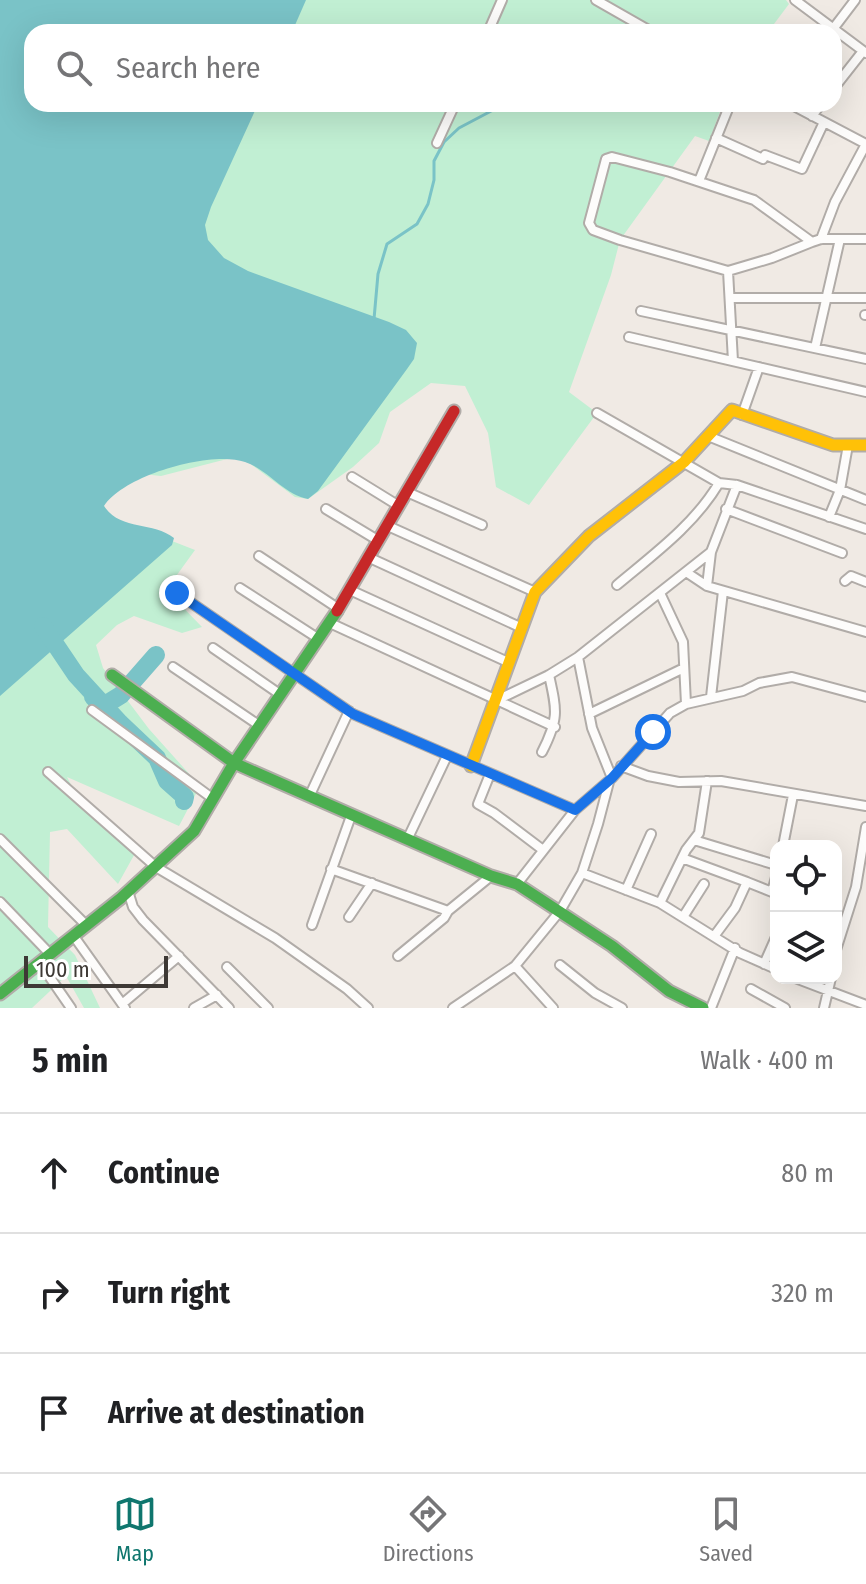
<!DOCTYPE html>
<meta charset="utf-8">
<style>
:root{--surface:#fff;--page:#f2f2f2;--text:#202124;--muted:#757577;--line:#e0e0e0;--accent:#0f766e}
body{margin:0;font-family:"Fira Sans Condensed",sans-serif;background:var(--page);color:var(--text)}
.controls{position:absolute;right:24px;bottom:24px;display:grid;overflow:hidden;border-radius:16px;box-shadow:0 8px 32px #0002}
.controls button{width:72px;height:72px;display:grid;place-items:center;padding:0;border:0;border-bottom:2px solid var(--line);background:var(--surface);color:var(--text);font:40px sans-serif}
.scale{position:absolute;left:24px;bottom:20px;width:144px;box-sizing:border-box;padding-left:8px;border:4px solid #3e3935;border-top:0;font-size:22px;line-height:28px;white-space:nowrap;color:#3e3935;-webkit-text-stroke:6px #fff;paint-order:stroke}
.stop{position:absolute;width:24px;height:24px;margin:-18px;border:6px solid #1a73e8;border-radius:50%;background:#fff}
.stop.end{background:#1a73e8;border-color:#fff;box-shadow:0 2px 8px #0008}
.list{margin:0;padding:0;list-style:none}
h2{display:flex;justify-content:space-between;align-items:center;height:104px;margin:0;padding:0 32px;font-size:34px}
h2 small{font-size:26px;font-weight:400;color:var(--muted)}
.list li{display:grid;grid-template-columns:52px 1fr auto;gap:24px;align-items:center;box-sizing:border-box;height:120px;padding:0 32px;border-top:2px solid var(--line)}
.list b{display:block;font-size:30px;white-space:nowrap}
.list em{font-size:26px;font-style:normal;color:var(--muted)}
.icon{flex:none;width:44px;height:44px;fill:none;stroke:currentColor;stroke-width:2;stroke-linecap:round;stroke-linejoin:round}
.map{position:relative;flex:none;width:866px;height:1008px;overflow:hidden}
.search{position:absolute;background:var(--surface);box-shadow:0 8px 32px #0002;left:24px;right:24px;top:24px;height:88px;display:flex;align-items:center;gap:20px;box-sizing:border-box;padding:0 28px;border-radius:24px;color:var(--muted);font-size:30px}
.sheet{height:464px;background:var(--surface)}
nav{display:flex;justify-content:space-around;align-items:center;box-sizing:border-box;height:112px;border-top:2px solid var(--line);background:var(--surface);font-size:22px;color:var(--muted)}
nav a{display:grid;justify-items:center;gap:4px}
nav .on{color:var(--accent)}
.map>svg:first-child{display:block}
.green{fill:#c1efd3}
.water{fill:#7ac3c7}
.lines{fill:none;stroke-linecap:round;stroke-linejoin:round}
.stream{stroke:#7ac3c7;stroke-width:3}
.river{stroke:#7ac3c7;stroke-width:18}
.street-casing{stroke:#b1aca8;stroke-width:12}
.fast-casing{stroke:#b1aca8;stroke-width:15}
.slow-casing{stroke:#b1aca8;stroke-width:15}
.jam-casing{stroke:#b1aca8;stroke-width:15}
.street{stroke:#fdfcfb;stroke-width:8}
.fast{stroke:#4caf50;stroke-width:11}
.slow{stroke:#ffc107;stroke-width:11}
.jam{stroke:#c62828;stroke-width:11}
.route{stroke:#1a73e8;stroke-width:10}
</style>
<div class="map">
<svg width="866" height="1008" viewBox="0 0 866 1008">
<rect width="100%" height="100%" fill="#f0eae4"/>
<path class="green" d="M 0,0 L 786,0 L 789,4 L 768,32 L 32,32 L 32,104 L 723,104 L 709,141 L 695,136 L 620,240 L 611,275 L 569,392 L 597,413 L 529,505 L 496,487 L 488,433 L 465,386 L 431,383 L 390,412 L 379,443 L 353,467 L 308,499 L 295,497 L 248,462 L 231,458 L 161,476 L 85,468 L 104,506 L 109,514 L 121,521 L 195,550 L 166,590 L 202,627 L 182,633 L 134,616 L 117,625 L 96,645 L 103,668 L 149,729 L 200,786 L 179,826 L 67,777 L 82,806 L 138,848 L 118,884 L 67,829 L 50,832 L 48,927 L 75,955 L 100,1008 L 84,1008 L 66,976 L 32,1008 L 0,1008 Z"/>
<path class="water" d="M 0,0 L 306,0 L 292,32 L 32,32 L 32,104 L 258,104 L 211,207 L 205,225 L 208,240 L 224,258 L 248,271 L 389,322 L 406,330 L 417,343 L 414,359 L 407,369 L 318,491 L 308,499 C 283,494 269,470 245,462 C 211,450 124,475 104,506 C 120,531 153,521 174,538 L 172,545 L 0,696 Z"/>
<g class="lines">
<path class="stream" d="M 543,32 L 551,29
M 374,319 L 378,274 L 387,244 L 417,224 L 428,204 L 434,180 L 434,161 L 444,142 L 459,128 L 495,109 L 499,104"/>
<path class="river" d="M 43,626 L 76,675 L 120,723 L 157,758 L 167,781 L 185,797 L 184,801
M 93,697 L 98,702 L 108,703 L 121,695 L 156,655"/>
<defs>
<path id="street" d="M 596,0 L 652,32
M 795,0 L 866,53
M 833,29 L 855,0
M 488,32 L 502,0
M 834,88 L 863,51
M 790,104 L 866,144
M 812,116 L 821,104
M 716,138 L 763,159 L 765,155 L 802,169 L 824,122
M 437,143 L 455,104
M 699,181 L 730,104
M 821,239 L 835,202 L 866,144
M 812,242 L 772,258 L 728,271 L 620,240 L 593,230 L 589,223 L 606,159 L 612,157 L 670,172 L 754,200 L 812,242 L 821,239 L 866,239
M 728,271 L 733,361
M 731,298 L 866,298
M 641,311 L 866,359
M 865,315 L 866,315
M 629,337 L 866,392
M 815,348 L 840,239
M 597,413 L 719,483 L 737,485 L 866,529
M 742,415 L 759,367
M 708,436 L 866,500
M 352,477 L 399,506
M 407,492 L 482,525
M 326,509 L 379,541
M 726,509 L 842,553
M 829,517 L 840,490 L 848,445
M 388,526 L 535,592
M 259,556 L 339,609
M 370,558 L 522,628
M 686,572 L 707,586 L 866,632
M 845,581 L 851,576 L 866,582
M 617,585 C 654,554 694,525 719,483
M 707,586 L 711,552 L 737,485
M 240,588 L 319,639
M 350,590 L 510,663
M 177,593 L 353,714 L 575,810
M 660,593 L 683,642 L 686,704
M 330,623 L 555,727
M 213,648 L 281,695
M 578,657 L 592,728 L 612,778
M 173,667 L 260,726
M 711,697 L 723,591
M 495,701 L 549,675 L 578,657 L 711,552
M 92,710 L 212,798
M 589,714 L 684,668
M 542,752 C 559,719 557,711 549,675
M 621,766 L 648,776 L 679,782 L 721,781 L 866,806
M 48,772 L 156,867 L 275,938 L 347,989 L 368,1008
M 490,774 L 478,804 L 494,813 L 543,850
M 309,797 L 349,711
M 0,839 L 86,925
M 407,840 L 447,756
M 694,840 L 776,865
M 783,846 L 793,795
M 682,858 L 747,882 L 735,908 L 715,935
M 331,869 L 448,911 L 491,876
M 582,873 L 660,903 L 740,953 L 776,969
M 747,882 L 772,892 L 776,877
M 517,884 L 575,810 L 612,778 L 670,713 L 686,704 L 743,691 L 759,683 L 792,677 L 866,697
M 626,890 L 651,834
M 128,891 L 133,907 L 143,920 L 229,1008
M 0,902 L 50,954
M 660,903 L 686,850 L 699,833 L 707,781
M 349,917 L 372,883
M 683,917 L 704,884
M 312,925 L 351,816
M 73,935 L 125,1008
M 836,950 L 856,887 L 866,827
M 398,956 L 444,918 L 448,911
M 40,963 L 71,1008
M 764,964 L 776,937
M 560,965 L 595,993 L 622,1008
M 515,966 L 553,1008
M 227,967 L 268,1008
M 795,978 L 866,1005
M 751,989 L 785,1008
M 122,1004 L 179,956
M 194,1008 L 217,995
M 453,1008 L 515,966 L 560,911 L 582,873 L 598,824 L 609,782
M 711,1008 L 735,948
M 824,1008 L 831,978"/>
<path id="fast" d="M 112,675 L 234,763 L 491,876 L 517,884 L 612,946 L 669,991 L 703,1008
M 0,994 L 121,898 L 194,831 L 234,763 L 337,611"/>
<path id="slow" d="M 471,766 L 535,592 L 589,536 L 684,462 L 732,410 L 833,445 L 866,445"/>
<path id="jam" d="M 337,611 L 454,411"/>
</defs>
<use href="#street" class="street-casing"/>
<use href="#fast" class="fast-casing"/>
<use href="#slow" class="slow-casing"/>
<use href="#jam" class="jam-casing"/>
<use href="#street" class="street"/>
<use href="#fast" class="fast"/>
<use href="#slow" class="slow"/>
<use href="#jam" class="jam"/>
</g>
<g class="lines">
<path class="route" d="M 177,593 L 353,714 L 575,810 L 612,778 L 653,732"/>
</g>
</svg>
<div class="controls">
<button><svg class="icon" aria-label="locate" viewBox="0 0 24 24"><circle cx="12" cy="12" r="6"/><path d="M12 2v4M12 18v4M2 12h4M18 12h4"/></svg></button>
<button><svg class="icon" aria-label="layers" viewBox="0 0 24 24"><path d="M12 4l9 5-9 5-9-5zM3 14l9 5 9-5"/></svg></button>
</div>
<div class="scale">100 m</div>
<div class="stop" style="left:653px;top:732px"></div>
<div class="stop end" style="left:177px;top:593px"></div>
<div class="search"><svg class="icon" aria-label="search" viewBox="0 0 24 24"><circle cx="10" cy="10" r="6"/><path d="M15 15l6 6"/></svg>Search here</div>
</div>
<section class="sheet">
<h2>5 min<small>Walk · 400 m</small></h2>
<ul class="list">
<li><svg class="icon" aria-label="ahead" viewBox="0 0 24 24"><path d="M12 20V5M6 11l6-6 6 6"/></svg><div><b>Continue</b></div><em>80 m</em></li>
<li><svg class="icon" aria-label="right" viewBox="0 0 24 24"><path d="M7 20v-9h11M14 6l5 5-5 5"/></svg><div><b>Turn right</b></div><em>320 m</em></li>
<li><svg class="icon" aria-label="arrive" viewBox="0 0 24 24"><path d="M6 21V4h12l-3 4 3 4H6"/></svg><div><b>Arrive at destination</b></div></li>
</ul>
</section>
<nav>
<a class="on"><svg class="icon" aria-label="map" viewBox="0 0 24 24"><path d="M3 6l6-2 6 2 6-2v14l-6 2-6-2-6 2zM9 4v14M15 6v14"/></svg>Map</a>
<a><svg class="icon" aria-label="directions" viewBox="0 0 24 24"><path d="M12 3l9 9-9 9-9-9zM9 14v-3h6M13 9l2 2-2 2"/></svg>Directions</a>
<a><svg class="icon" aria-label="saved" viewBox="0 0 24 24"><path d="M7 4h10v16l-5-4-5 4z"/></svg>Saved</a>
</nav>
